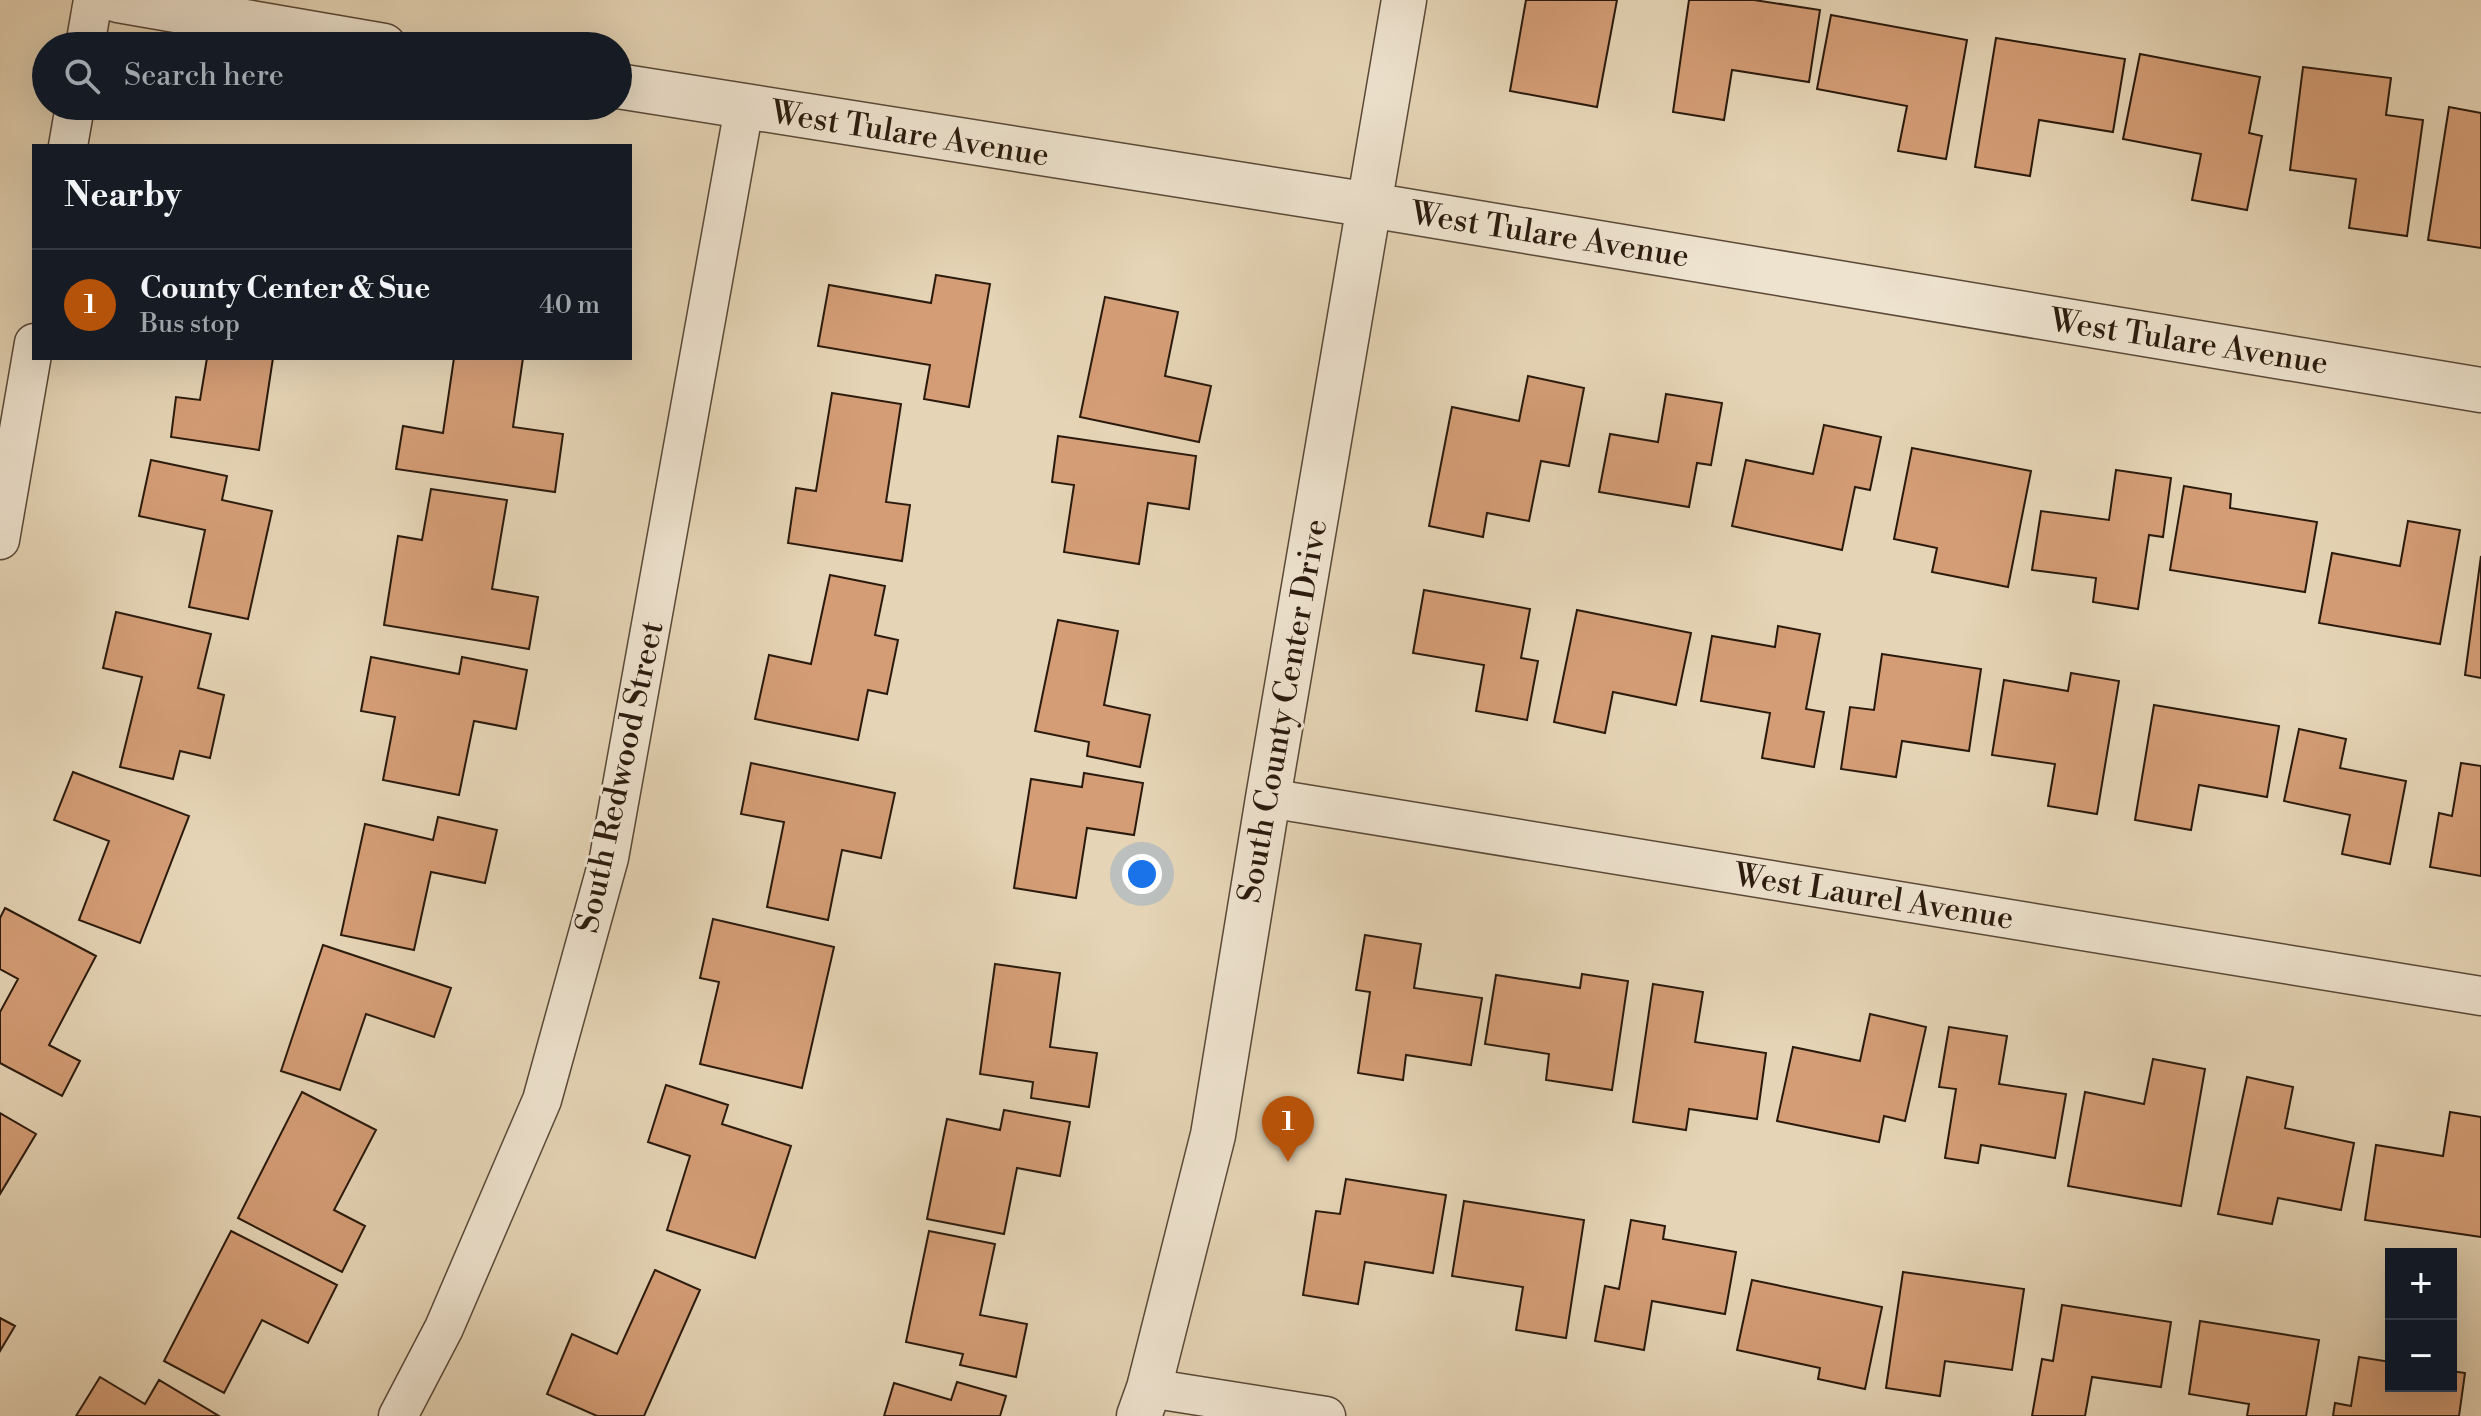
<!DOCTYPE html>
<meta charset="utf-8">
<style>
:root{--surface:#171b24;--page:#242831;--text:#f1f3f6;--muted:#9ea1a6;--line:#363941;--accent:#b45309}
body{margin:0;font-family:"Libre Bodoni",serif;background:var(--page);color:var(--text)}
.controls{position:absolute;right:24px;bottom:24px;display:grid;overflow:hidden;border-radius:0px;box-shadow:0 8px 32px #0002}
.controls button{width:72px;height:72px;display:grid;place-items:center;padding:0;border:0;border-bottom:2px solid var(--line);background:var(--surface);color:var(--text);font:40px sans-serif}
.you{position:absolute;left:1142px;top:874px;width:28px;height:28px;margin:-20px;border:6px solid #fff;border-radius:50%;background:#1a73e8;box-shadow:0 0 0 12px #1a73e833}
.badge{display:grid;place-items:center;width:52px;height:52px;border-radius:50%;background:var(--accent);color:#fff;font-size:26px;font-weight:700}
.pin{position:absolute;translate:-50% -66px;filter:drop-shadow(0 2px 4px #0008)}
.pin::after{content:'';position:absolute;top:42px;width:28px;height:24px;background:inherit;clip-path:polygon(0 0,100% 0,50% 100%)}
.list{margin:0;padding:0;list-style:none}
h2{display:flex;justify-content:space-between;align-items:center;height:104px;margin:0;padding:0 32px;font-size:34px}
h2 small{font-size:26px;font-weight:400;color:var(--muted)}
.list li{display:grid;grid-template-columns:52px 1fr auto;gap:24px;align-items:center;box-sizing:border-box;height:112px;padding:0 32px;border-top:2px solid var(--line)}
.list b{display:block;font-size:30px;white-space:nowrap}
.list p{margin:0;font-size:26px;white-space:nowrap;color:var(--muted)}
.list em{font-size:26px;font-style:normal;color:var(--muted)}
.icon{flex:none;width:44px;height:44px;fill:none;stroke:currentColor;stroke-width:2;stroke-linecap:round;stroke-linejoin:round}
.map{position:relative;flex:none;width:2481px;height:1416px;overflow:hidden}
.search{position:absolute;background:var(--surface);box-shadow:0 8px 32px #0002;left:32px;top:32px;width:600px;height:88px;display:flex;align-items:center;gap:20px;box-sizing:border-box;padding:0 28px;border-radius:44px;color:var(--muted);font-size:30px}
.panel{position:absolute;background:var(--surface);box-shadow:0 8px 32px #0002;left:32px;top:144px;width:600px;height:216px;border-radius:0px}
.map>svg:first-child{display:block}
.building{fill:#d49d76;stroke:#2a1a0d;stroke-width:2}
.lines{fill:none;stroke-linecap:round;stroke-linejoin:round}
.minor-casing{stroke:#594837;stroke-width:41}
.tertiary-casing{stroke:#594837;stroke-width:47}
.minor{stroke:#eee3cf;stroke-width:38}
.tertiary{stroke:#eee3cf;stroke-width:44}
.labels{text-anchor:middle;dominant-baseline:central;stroke-width:6;stroke-linejoin:round;paint-order:stroke}
.street-label{font-size:32px;fill:#2a1a0d;stroke:#eee3cf}
</style>
<div class="map">
<svg width="2481" height="1416" viewBox="0 0 2481 1416">
<rect width="100%" height="100%" fill="#e5d4b5"/>
<filter id="stains"><feTurbulence type="fractalNoise" baseFrequency=".0025" numOctaves="4"/><feColorMatrix values="0 0 0 0 .2 0 0 0 0 .09 0 0 0 0 .02 0 0 0 .5 -.17"/></filter>
<radialGradient id="worn" r=".72"><stop offset=".6" stop-color="#630" stop-opacity="0"/><stop offset="1" stop-color="#630" stop-opacity=".3"/></radialGradient>
<path class="building" d="M 1526,0 L 1617,0 L 1597,107 L 1510,91 Z
M 1689,0 L 1754,0 L 1820,10 L 1809,82 L 1732,70 L 1724,120 L 1673,112 Z
M 1831,15 L 1967,40 L 1946,159 L 1898,151 L 1907,106 L 1817,89 Z
M 1996,38 L 2125,59 L 2113,132 L 2039,120 L 2030,176 L 1975,167 Z
M 2140,54 L 2260,77 L 2249,133 L 2262,136 L 2247,210 L 2192,200 L 2201,154 L 2123,139 Z
M 2303,67 L 2391,78 L 2386,115 L 2423,120 L 2407,236 L 2349,228 L 2356,179 L 2290,170 Z
M 2449,107 L 2481,113 L 2481,248 L 2428,240 Z
M 936,275 L 990,284 L 969,407 L 924,399 L 930,365 L 818,346 L 829,285 L 931,303 Z
M 1105,297 L 1178,312 L 1165,376 L 1211,386 L 1199,442 L 1080,417 Z
M 207,358 L 273,358 L 259,450 L 171,437 L 176,397 L 200,400 Z
M 454,358 L 523,358 L 513,427 L 563,434 L 555,492 L 396,469 L 403,426 L 443,433 Z
M 1528,376 L 1584,388 L 1569,466 L 1541,461 L 1529,521 L 1487,513 L 1483,537 L 1429,526 L 1452,407 L 1519,421 Z
M 832,393 L 901,404 L 886,502 L 910,505 L 902,561 L 788,543 L 796,488 L 816,491 Z
M 1666,394 L 1722,403 L 1711,465 L 1697,463 L 1689,507 L 1599,492 L 1610,434 L 1658,442 Z
M 1824,425 L 1881,437 L 1870,490 L 1855,487 L 1842,550 L 1732,526 L 1746,460 L 1813,474 Z
M 1058,436 L 1196,456 L 1189,509 L 1148,503 L 1139,564 L 1064,552 L 1074,485 L 1052,482 Z
M 1912,448 L 2031,471 L 2008,587 L 1932,572 L 1937,548 L 1894,539 Z
M 151,460 L 227,476 L 222,500 L 272,511 L 248,619 L 189,607 L 205,530 L 139,516 Z
M 2116,470 L 2171,478 L 2163,537 L 2149,535 L 2138,609 L 2093,602 L 2096,578 L 2032,570 L 2041,511 L 2109,520 Z
M 2184,486 L 2231,494 L 2230,508 L 2317,522 L 2305,592 L 2170,570 Z
M 431,489 L 507,500 L 492,589 L 538,597 L 529,649 L 384,625 L 398,536 L 422,540 Z
M 2408,521 L 2460,530 L 2440,644 L 2319,623 L 2332,553 L 2400,566 Z
M 2481,556 L 2481,678 L 2465,675 Z
M 830,575 L 885,586 L 875,635 L 898,640 L 887,694 L 868,690 L 858,740 L 755,719 L 769,655 L 811,664 Z
M 1424,590 L 1530,609 L 1521,658 L 1538,661 L 1527,720 L 1476,711 L 1484,665 L 1413,653 Z
M 1577,610 L 1691,633 L 1676,705 L 1613,692 L 1605,733 L 1554,722 Z
M 116,612 L 211,634 L 198,688 L 224,695 L 210,758 L 180,751 L 173,779 L 120,767 L 142,677 L 103,668 Z
M 1058,620 L 1118,631 L 1104,705 L 1150,715 L 1140,767 L 1087,756 L 1089,742 L 1035,731 Z
M 1778,626 L 1820,634 L 1806,709 L 1824,712 L 1814,767 L 1762,758 L 1770,713 L 1701,701 L 1712,636 L 1775,647 Z
M 1882,654 L 1981,669 L 1969,751 L 1902,741 L 1896,777 L 1841,769 L 1850,707 L 1874,710 Z
M 371,657 L 459,674 L 462,657 L 527,670 L 516,729 L 474,721 L 459,795 L 383,780 L 395,717 L 361,711 Z
M 2071,673 L 2119,681 L 2097,814 L 2048,806 L 2055,764 L 1992,755 L 2004,680 L 2068,691 Z
M 2154,705 L 2279,726 L 2267,797 L 2199,785 L 2191,830 L 2135,820 Z
M 2299,729 L 2346,739 L 2340,768 L 2406,781 L 2390,864 L 2342,854 L 2350,815 L 2284,801 Z
M 751,763 L 895,793 L 881,858 L 842,850 L 828,920 L 767,907 L 784,822 L 741,814 Z
M 2461,763 L 2481,766 L 2481,876 L 2430,867 L 2439,813 L 2452,816 Z
M 73,772 L 189,816 L 140,943 L 79,920 L 109,841 L 54,820 Z
M 1084,773 L 1143,783 L 1134,835 L 1087,828 L 1076,898 L 1014,888 L 1031,779 L 1082,787 Z
M 438,817 L 497,830 L 485,883 L 431,872 L 414,950 L 341,935 L 365,824 L 433,840 Z
M 5,908 L 96,956 L 49,1045 L 80,1061 L 62,1096 L 0,1063 L 0,1012 L 18,979 L 0,969 L 0,918 Z
M 713,919 L 834,947 L 802,1088 L 700,1064 L 719,982 L 700,978 Z
M 1365,935 L 1421,944 L 1414,988 L 1482,998 L 1471,1065 L 1406,1055 L 1403,1080 L 1358,1073 L 1370,992 L 1356,990 Z
M 323,945 L 451,988 L 434,1037 L 366,1014 L 340,1090 L 281,1071 Z
M 995,964 L 1060,973 L 1050,1047 L 1097,1053 L 1089,1107 L 1031,1098 L 1033,1082 L 980,1074 Z
M 1582,974 L 1628,981 L 1612,1090 L 1546,1080 L 1549,1054 L 1485,1044 L 1496,975 L 1580,988 Z
M 1653,984 L 1703,992 L 1695,1042 L 1766,1053 L 1757,1119 L 1689,1109 L 1686,1130 L 1633,1122 Z
M 1870,1014 L 1926,1027 L 1905,1121 L 1884,1116 L 1879,1142 L 1777,1121 L 1793,1047 L 1860,1061 Z
M 1949,1027 L 2007,1036 L 1999,1084 L 2066,1094 L 2055,1158 L 1981,1145 L 1978,1163 L 1945,1158 L 1956,1089 L 1939,1087 Z
M 2153,1059 L 2205,1069 L 2181,1206 L 2068,1186 L 2085,1092 L 2144,1104 Z
M 2247,1077 L 2293,1087 L 2285,1128 L 2354,1143 L 2341,1210 L 2278,1198 L 2272,1224 L 2218,1214 Z
M 666,1085 L 728,1105 L 722,1124 L 791,1146 L 755,1258 L 667,1230 L 690,1156 L 648,1142 Z
M 302,1092 L 376,1130 L 334,1210 L 365,1226 L 342,1272 L 238,1218 Z
M 1004,1110 L 1070,1122 L 1060,1176 L 1017,1168 L 1004,1234 L 927,1219 L 947,1119 L 1000,1130 Z
M 2450,1112 L 2481,1117 L 2481,1237 L 2365,1220 L 2376,1145 L 2443,1156 Z
M 0,1113 L 36,1134 L 0,1194 Z
M 1346,1179 L 1446,1195 L 1433,1273 L 1365,1262 L 1358,1304 L 1303,1295 L 1316,1211 L 1340,1214 Z
M 1464,1201 L 1584,1220 L 1566,1338 L 1516,1330 L 1523,1287 L 1452,1276 Z
M 1631,1220 L 1665,1226 L 1663,1239 L 1736,1252 L 1725,1314 L 1652,1301 L 1644,1350 L 1595,1341 L 1605,1286 L 1619,1289 Z
M 231,1231 L 337,1285 L 308,1343 L 262,1320 L 224,1393 L 164,1361 Z
M 929,1231 L 995,1244 L 980,1315 L 1027,1324 L 1016,1377 L 960,1365 L 963,1354 L 906,1342 Z
M 655,1270 L 700,1290 L 644,1416 L 597,1416 L 547,1394 L 572,1334 L 617,1354 Z
M 1903,1272 L 2024,1289 L 2012,1370 L 1945,1361 L 1940,1396 L 1886,1388 Z
M 1752,1280 L 1882,1307 L 1865,1389 L 1818,1379 L 1820,1368 L 1737,1350 Z
M 2062,1305 L 2171,1322 L 2161,1387 L 2092,1377 L 2085,1416 L 2032,1416 L 2042,1359 L 2053,1361 Z
M 0,1318 L 15,1326 L 0,1351 Z
M 2200,1321 L 2319,1340 L 2306,1416 L 2247,1416 L 2249,1404 L 2189,1394 Z
M 2359,1357 L 2391,1362 L 2391,1386 L 2451,1386 L 2451,1371 L 2465,1373 L 2459,1416 L 2333,1416 L 2335,1403 L 2351,1406 Z
M 100,1377 L 145,1404 L 159,1380 L 219,1416 L 76,1416 Z
M 957,1382 L 1006,1396 L 1000,1416 L 884,1416 L 894,1383 L 951,1400 Z"/>
<g class="lines">
<defs>
<path id="minor" d="M 85,46 L 93,0
M 68,146 L 75,106
M 0,540 L 34,343
M 1268,798 L 2481,996
M 1149,1388 L 1326,1416
M 398,1416 L 444,1328 L 542,1100 L 609,858 L 744,108"/>
<path id="tertiary" d="M 118,0 L 384,46
M 618,86 L 1370,205 L 2481,390
M 1139,1416 L 1149,1388 L 1213,1135 L 1268,798 L 1404,0"/>
</defs>
<use href="#minor" class="minor-casing"/>
<use href="#tertiary" class="tertiary-casing"/>
<use href="#minor" class="minor"/>
<use href="#tertiary" class="tertiary"/>
</g>
<g class="labels">
<g class="street-label">
<text transform="translate(910 134) rotate(9)">West Tulare Avenue</text>
<text transform="translate(1550 235) rotate(9)">West Tulare Avenue</text>
<text transform="translate(2189 342) rotate(9)">West Tulare Avenue</text>
<text transform="translate(1283 711) rotate(-80)">South County Center Drive</text>
<text transform="translate(620 777) rotate(-78)">South Redwood Street</text>
<text transform="translate(1874 897) rotate(9)">West Laurel Avenue</text>
</g>
</g>
<rect width="100%" height="100%" filter="url(#stains)"/>
<rect width="100%" height="100%" fill="url(#worn)"/>
</svg>
<div class="controls">
<button>+</button>
<button>−</button>
</div>
<div class="you"></div>
<div class="pin badge" style="left:1288px;top:1162px">1</div>
<div class="search"><svg class="icon" aria-label="search" viewBox="0 0 24 24"><circle cx="10" cy="10" r="6"/><path d="M15 15l6 6"/></svg>Search here</div>
<section class="panel">
<h2>Nearby<small></small></h2>
<ul class="list">
<li><span class="badge">1</span><div><b>County Center &amp; Sue</b><p>Bus stop</p></div><em>40 m</em></li>
</ul>
</section>
</div>
